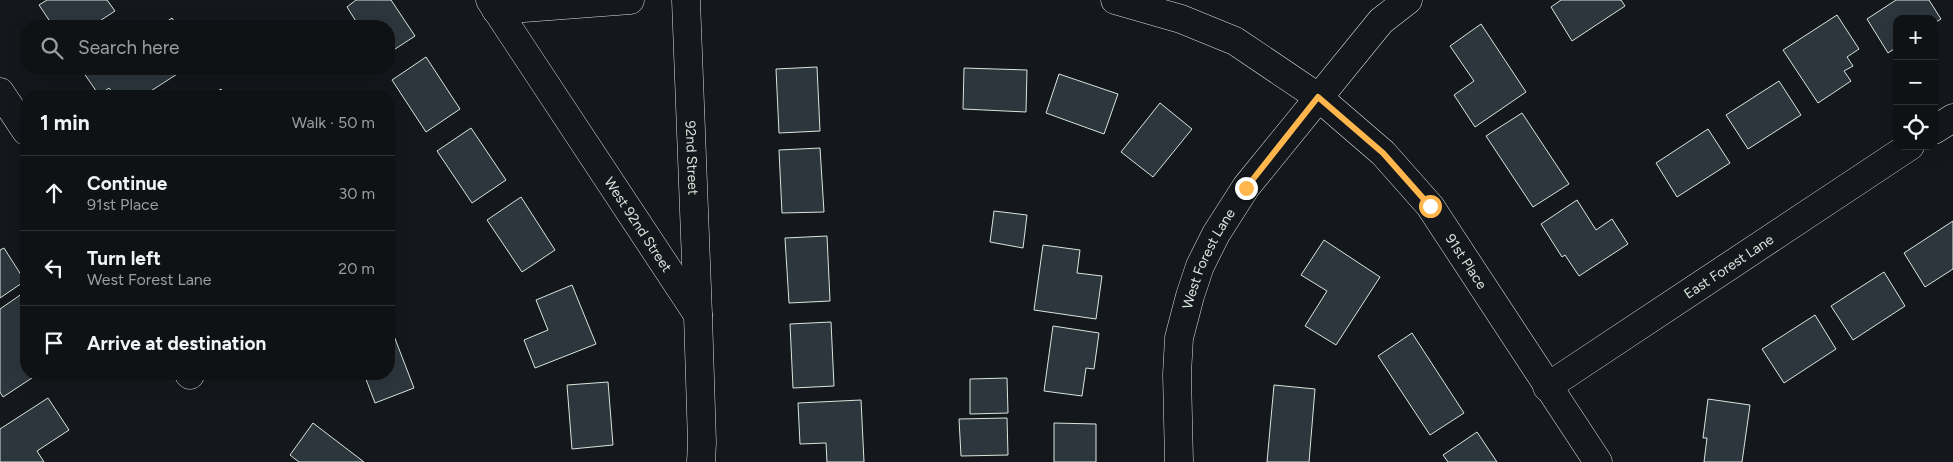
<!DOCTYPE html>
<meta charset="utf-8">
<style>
:root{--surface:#0f1215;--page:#181b1e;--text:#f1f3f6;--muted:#9b9ea0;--line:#2f3234}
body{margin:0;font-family:Figtree,sans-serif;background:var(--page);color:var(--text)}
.controls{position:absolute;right:15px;top:15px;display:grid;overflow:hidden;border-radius:10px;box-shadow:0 5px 20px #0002}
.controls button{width:45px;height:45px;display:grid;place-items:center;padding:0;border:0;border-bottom:1px solid var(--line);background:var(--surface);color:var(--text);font:25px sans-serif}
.stop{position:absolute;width:15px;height:15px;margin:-11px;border:4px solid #ffb74d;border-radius:50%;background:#fff}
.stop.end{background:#ffb74d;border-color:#fff;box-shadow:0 1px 5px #0008}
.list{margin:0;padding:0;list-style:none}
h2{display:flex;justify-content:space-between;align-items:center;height:65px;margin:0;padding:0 20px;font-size:21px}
h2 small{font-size:16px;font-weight:400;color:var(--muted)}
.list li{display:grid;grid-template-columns:32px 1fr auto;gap:15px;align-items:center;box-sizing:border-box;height:75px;padding:0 20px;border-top:1px solid var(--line)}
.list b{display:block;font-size:19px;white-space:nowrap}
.list p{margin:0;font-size:16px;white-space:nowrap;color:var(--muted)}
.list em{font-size:16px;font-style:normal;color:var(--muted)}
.icon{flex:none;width:28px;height:28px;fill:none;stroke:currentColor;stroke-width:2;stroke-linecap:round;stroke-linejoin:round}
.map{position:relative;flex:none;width:1953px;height:462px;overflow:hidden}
.search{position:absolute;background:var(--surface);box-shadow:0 5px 20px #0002;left:20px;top:20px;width:375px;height:55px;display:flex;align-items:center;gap:12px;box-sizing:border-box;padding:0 18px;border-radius:20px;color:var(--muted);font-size:19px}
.panel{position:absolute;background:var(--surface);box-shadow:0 5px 20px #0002;left:20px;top:90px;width:375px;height:290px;border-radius:20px}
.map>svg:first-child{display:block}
.building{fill:#2c363c;stroke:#d8e6dc}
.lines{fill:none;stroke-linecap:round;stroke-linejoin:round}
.street-casing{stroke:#d8e6dc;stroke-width:29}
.street{stroke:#14181c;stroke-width:28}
.route{stroke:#ffb74d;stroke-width:6}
.labels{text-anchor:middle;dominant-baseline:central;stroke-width:4;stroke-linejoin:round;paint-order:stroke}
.street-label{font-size:14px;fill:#d8e6dc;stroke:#14181c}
</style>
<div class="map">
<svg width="1953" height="462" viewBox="0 0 1953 462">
<rect width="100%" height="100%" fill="#14181c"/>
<path class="building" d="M 47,0 L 107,0 L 115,11 L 92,26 L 53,26 L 39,5 Z
M 356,0 L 391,0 L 415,36 L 389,53 L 389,26 L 359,26 L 347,7 Z
M 1561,0 L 1621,0 L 1625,6 L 1572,41 L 1551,7 Z
M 1896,0 L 1929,0 L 1941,19 L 1934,23 L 1934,19 L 1897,19 L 1897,47 L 1888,53 L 1867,19 Z
M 1837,15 L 1859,49 L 1847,57 L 1853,66 L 1844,71 L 1851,81 L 1818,103 L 1783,50 Z
M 172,18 L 177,26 L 160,26 Z
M 1481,24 L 1526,92 L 1475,127 L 1454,95 L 1474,81 L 1450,46 Z
M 426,57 L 460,109 L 426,132 L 392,80 Z
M 817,67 L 820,131 L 779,133 L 776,69 Z
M 964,68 L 1027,70 L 1026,112 L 963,109 Z
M 81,69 L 185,69 L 143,96 L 115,96 L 109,88 L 99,95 Z
M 1059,74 L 1118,94 L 1104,134 L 1046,113 Z
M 1779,81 L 1801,115 L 1748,149 L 1726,115 Z
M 221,89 L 225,96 L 210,96 Z
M 1160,103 L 1192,129 L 1153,177 L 1121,152 Z
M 1522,113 L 1569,184 L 1533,207 L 1486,136 Z
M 471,128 L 506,180 L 472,203 L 437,151 Z
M 1708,129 L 1730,163 L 1677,197 L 1656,163 Z
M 820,148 L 824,212 L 782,213 L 779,150 Z
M 521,197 L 555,250 L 522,272 L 487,220 Z
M 1577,200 L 1596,230 L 1612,219 L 1628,244 L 1579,276 L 1565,255 L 1562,257 L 1541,224 Z
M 994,211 L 1027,215 L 1023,248 L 990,242 Z
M 1953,221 L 1953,269 L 1925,287 L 1904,253 Z
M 827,236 L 830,301 L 789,303 L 785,238 Z
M 1324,240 L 1380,277 L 1336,345 L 1305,326 L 1327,291 L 1301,275 Z
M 1043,245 L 1080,250 L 1077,273 L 1102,276 L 1096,319 L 1034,310 Z
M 4,248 L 25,281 L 0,298 L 0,250 Z
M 1884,272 L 1905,306 L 1853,340 L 1831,306 Z
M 572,285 L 596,344 L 535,368 L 524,340 L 548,330 L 536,300 Z
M 26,291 L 26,339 L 21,342 L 26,351 L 26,374 L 38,374 L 3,397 L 0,392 L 0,309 Z
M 1815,315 L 1836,349 L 1784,383 L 1762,349 Z
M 831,322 L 834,386 L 793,388 L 790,324 Z
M 389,323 L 414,388 L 375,403 L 364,374 L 389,374 Z
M 1053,326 L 1099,333 L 1094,369 L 1086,368 L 1082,396 L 1044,391 Z
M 1412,333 L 1464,413 L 1430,435 L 1378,356 Z
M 1007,378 L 1008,413 L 970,414 L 970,379 Z
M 608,382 L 613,445 L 572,449 L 567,385 Z
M 1274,385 L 1315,389 L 1309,462 L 1267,462 Z
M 48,398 L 69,430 L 37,451 L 44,462 L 0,462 L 0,429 Z
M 1708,399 L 1750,405 L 1742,462 L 1704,462 L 1707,438 L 1703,438 Z
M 861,400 L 864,462 L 827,462 L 826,443 L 800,444 L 798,403 Z
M 1007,418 L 1008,455 L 961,456 L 959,419 Z
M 313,423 L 364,462 L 299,462 L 290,455 Z
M 1054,423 L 1096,424 L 1096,462 L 1054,462 Z
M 1477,432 L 1497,462 L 1448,462 L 1443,455 Z"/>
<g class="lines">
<defs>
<g id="street">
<path id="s1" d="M 490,0 L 698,315 L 702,443 L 701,462"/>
<path id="s2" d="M 686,0 L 698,315"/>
<path id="s3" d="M 1115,0 L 1181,19 L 1235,41 L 1318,97 L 1383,153 L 1430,206 L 1598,462"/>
<path d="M 496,10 L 630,0"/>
<path d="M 0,92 L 26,131"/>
<path d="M 1934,130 L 1953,118"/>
<path d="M 189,374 L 190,375"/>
<path id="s4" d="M 1547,387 L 1910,146"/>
<path id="s5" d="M 1179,462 L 1177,374 L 1179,338 L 1190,296 L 1200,266 L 1216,234 L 1246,187 L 1381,21 L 1408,0"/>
</g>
</defs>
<use href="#street" class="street-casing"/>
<use href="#street" class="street"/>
</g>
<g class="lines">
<path class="route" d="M 1246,188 L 1318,97 L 1383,153 L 1430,206"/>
</g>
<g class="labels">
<g class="street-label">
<text stroke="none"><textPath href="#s2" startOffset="158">92nd Street</textPath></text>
<text stroke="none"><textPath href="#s1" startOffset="269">West 92nd Street</textPath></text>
<text stroke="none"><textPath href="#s5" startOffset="209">West Forest Lane</textPath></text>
<text stroke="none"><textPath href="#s3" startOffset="450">91st Place</textPath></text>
<text stroke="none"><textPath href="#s4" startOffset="218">East Forest Lane</textPath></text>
</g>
</g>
</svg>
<div class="controls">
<button>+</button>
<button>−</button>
<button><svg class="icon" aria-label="locate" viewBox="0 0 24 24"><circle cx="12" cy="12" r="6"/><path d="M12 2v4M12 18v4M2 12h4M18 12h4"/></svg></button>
</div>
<div class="stop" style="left:1430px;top:206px"></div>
<div class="stop end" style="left:1246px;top:188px"></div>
<div class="search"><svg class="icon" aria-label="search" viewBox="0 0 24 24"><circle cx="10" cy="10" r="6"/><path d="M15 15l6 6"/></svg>Search here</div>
<section class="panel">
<h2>1 min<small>Walk · 50 m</small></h2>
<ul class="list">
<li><svg class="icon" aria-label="ahead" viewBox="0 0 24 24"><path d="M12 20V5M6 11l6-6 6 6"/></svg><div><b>Continue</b><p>91st Place</p></div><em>30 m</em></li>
<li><svg class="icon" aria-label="left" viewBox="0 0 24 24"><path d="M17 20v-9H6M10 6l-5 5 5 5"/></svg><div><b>Turn left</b><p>West Forest Lane</p></div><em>20 m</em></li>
<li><svg class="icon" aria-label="arrive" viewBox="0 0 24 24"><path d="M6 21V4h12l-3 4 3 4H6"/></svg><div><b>Arrive at destination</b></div></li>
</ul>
</section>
</div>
